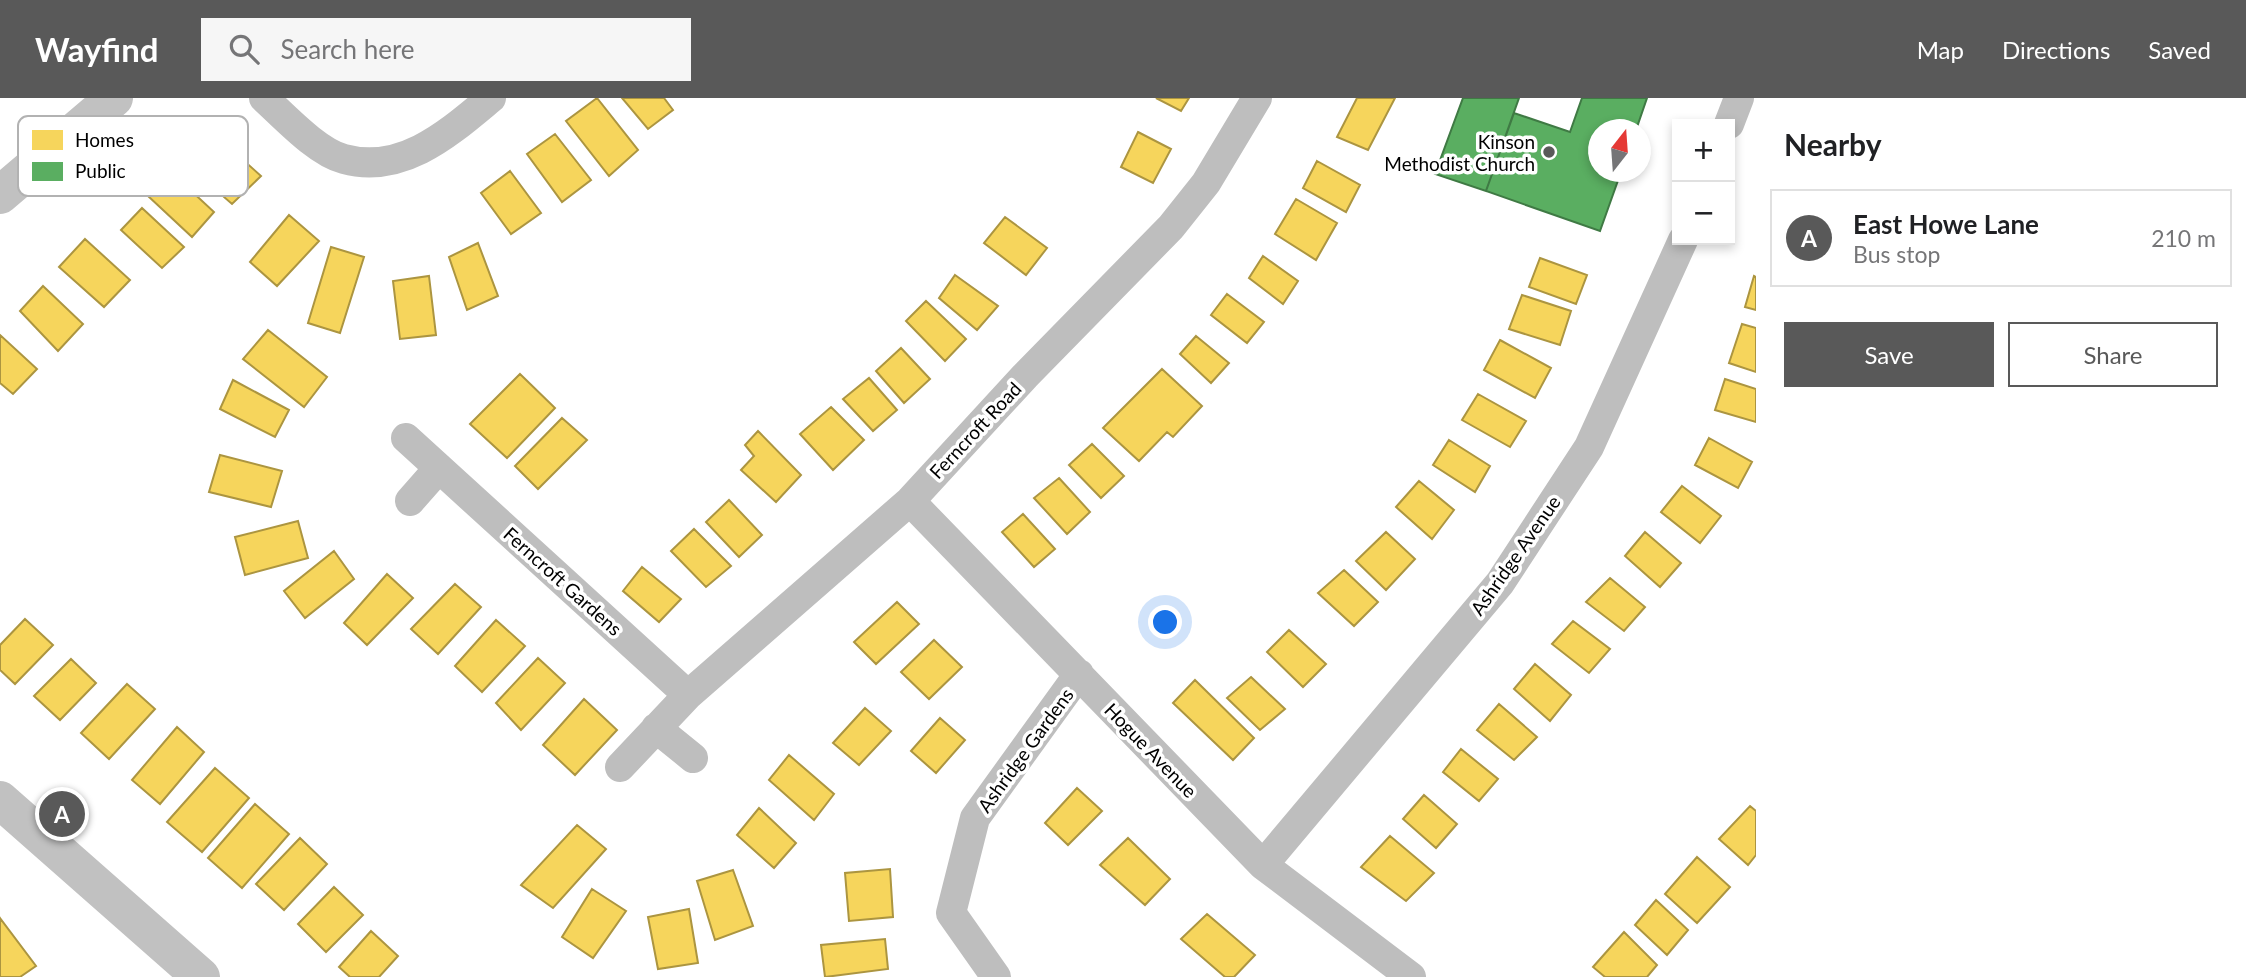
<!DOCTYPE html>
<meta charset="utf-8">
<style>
:root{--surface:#fff;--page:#f6f6f6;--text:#202124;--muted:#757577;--line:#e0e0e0;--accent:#595959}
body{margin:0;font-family:Lato,sans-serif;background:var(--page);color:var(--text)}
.controls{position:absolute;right:21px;top:21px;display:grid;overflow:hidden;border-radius:0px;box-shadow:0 4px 10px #0003}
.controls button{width:63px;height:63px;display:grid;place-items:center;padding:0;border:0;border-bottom:2px solid var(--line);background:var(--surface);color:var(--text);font:35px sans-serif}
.compass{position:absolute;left:1588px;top:21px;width:63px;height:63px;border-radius:50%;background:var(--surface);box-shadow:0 4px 10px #0003;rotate:17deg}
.you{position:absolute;left:1166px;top:525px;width:24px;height:24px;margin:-18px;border:5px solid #fff;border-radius:50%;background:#1a73e8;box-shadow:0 0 0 10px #1a73e833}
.badge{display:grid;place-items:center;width:46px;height:46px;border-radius:50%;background:var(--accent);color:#fff;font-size:23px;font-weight:700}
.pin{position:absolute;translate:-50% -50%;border:4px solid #fff;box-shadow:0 2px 7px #0006}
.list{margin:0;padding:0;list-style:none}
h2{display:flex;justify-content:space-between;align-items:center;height:91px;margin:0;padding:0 28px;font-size:30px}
h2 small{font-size:23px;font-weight:400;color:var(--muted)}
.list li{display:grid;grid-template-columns:46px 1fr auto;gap:21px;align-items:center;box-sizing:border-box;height:98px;margin:0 14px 14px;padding:0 14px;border:2px solid var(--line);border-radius:0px}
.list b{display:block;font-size:26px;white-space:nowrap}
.list p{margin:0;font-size:23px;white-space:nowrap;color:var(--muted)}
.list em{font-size:23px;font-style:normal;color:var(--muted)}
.actions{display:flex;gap:14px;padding:21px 28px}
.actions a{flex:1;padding:16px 0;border:2px solid var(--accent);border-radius:0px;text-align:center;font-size:24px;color:var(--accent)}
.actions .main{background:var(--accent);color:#fff}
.icon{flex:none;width:38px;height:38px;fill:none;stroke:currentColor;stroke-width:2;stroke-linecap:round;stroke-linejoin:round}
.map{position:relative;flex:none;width:1756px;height:879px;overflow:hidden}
header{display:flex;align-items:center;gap:42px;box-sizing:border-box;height:98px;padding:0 35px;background:var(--accent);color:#fff}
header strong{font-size:33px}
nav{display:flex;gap:38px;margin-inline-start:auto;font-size:24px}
.search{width:490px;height:63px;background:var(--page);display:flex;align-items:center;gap:18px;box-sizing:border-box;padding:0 24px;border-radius:0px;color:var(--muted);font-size:26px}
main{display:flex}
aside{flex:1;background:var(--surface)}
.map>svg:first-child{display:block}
.homes{fill:#f6d55c;stroke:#ac9540;stroke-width:2}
.public{fill:#5aae61;stroke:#3f7a44;stroke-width:2}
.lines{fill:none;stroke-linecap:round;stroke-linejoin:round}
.street{stroke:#bebebe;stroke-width:30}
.secondary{stroke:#c1c1c1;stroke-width:38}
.poi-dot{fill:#595959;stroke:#fff;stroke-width:2.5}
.labels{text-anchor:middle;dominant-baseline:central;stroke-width:7;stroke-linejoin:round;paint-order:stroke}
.poi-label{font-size:19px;fill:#000;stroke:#fff;text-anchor:end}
.street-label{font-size:19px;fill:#000;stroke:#fff}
.key{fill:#fff;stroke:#b2b2b2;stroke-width:2}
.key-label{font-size:19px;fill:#000}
</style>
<header>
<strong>Wayfind</strong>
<div class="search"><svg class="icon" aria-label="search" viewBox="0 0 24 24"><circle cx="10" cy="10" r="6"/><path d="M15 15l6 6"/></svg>Search here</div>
<nav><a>Map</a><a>Directions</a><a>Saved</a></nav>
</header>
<main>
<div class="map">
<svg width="1756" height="879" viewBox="0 0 1756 879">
<rect width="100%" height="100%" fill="#fff"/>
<path class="homes" d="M 597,0 L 638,52 L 609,78 L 566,23 Z
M 622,0 L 664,0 L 673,12 L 648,31 Z
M 1156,0 L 1189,0 L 1181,13 Z
M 1357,0 L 1395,0 L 1368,52 L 1337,39 Z
M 1138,34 L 1171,51 L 1153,85 L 1121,69 Z
M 213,35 L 261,78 L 232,106 L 184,64 Z
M 555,36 L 591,82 L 562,104 L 527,56 Z
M 1317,63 L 1360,87 L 1346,114 L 1303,90 Z
M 510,73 L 541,115 L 511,136 L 481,95 Z
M 172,75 L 214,114 L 192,139 L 148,98 Z
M 1296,101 L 1337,125 L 1316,162 L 1275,136 Z
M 142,110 L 184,149 L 162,170 L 121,132 Z
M 289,117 L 319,143 L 277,188 L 250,164 Z
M 1005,119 L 1047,150 L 1026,177 L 984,145 Z
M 85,141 L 130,182 L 104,209 L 59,169 Z
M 478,145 L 498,198 L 467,212 L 449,159 Z
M 331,149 L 364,159 L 340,235 L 308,225 Z
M 1263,158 L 1298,183 L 1283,206 L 1249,180 Z
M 1540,160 L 1587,177 L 1576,206 L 1529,189 Z
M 955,177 L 998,208 L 977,232 L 939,200 Z
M 429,178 L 436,237 L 400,241 L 393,183 Z
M 1754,178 L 1756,179 L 1756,212 L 1745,209 Z
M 43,188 L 83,226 L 58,253 L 20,213 Z
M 1227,196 L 1264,224 L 1247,245 L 1211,217 Z
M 1522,197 L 1571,213 L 1560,247 L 1509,231 Z
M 926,203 L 966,241 L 945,263 L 906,223 Z
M 1742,226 L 1756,230 L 1756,274 L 1729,265 Z
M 268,232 L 327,279 L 304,309 L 243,261 Z
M 0,237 L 37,271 L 13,296 L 0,285 Z
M 1196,238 L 1229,265 L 1211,285 L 1180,256 Z
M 1500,242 L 1551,270 L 1535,300 L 1484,272 Z
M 901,250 L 930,281 L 904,305 L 876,273 Z
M 1162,271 L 1202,308 L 1173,339 L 1167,334 L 1139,363 L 1103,330 Z
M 520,276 L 555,310 L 507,360 L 470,326 Z
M 869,280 L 897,312 L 873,333 L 843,301 Z
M 1725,281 L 1756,291 L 1756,324 L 1715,312 Z
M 233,282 L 289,312 L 275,339 L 220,311 Z
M 1478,296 L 1526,323 L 1510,349 L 1462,322 Z
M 831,309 L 864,342 L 833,372 L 800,336 Z
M 562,320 L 587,342 L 538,391 L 515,368 Z
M 758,333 L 801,377 L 776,404 L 741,372 L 754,358 L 745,347 Z
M 1709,340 L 1752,364 L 1738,390 L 1695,367 Z
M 1449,342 L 1490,368 L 1475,394 L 1433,367 Z
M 1092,346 L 1124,378 L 1101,400 L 1069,367 Z
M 220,357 L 282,373 L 271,409 L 209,394 Z
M 1059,380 L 1090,414 L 1067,436 L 1034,400 Z
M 1419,383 L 1454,412 L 1432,441 L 1396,409 Z
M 1682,388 L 1721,418 L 1700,445 L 1661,414 Z
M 729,402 L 762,437 L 739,459 L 706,424 Z
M 1023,416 L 1055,451 L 1034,469 L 1002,434 Z
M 298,423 L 308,460 L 245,477 L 235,439 Z
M 694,431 L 731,468 L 706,489 L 671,453 Z
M 1386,434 L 1415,461 L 1386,492 L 1356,463 Z
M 1645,434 L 1681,465 L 1660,489 L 1625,458 Z
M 334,453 L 354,481 L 305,520 L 284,493 Z
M 642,469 L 681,501 L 659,524 L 623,493 Z
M 1344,472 L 1378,504 L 1354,528 L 1318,495 Z
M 387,476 L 413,500 L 367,547 L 344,525 Z
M 1610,480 L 1645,509 L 1624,533 L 1586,504 Z
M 455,486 L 481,509 L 438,556 L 411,531 Z
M 897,504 L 919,526 L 876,566 L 854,544 Z
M 25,521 L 53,547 L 15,586 L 0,572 L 0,547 Z
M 496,522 L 525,548 L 482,594 L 455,568 Z
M 1573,523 L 1610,551 L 1589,575 L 1552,546 Z
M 1289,532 L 1326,566 L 1303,589 L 1267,554 Z
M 934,542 L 962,569 L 929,601 L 901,574 Z
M 538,560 L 565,585 L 521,632 L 496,605 Z
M 71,561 L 96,585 L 60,622 L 34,598 Z
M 1535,566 L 1571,597 L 1550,623 L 1514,591 Z
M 1251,579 L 1285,611 L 1260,632 L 1227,600 Z
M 1195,582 L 1254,640 L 1233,662 L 1173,605 Z
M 127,586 L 155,611 L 109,661 L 81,635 Z
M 584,601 L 617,632 L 575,677 L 543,647 Z
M 1499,606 L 1537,639 L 1514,662 L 1477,632 Z
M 865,610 L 891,633 L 859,667 L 833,645 Z
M 940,620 L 965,642 L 936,675 L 911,653 Z
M 177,629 L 204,654 L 160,706 L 132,682 Z
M 1461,651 L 1498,681 L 1479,703 L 1443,674 Z
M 789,657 L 834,696 L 814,722 L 769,682 Z
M 215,670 L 249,700 L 202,754 L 167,724 Z
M 1077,690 L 1102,713 L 1068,747 L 1045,725 Z
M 1424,697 L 1457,726 L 1436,750 L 1403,721 Z
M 255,706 L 289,736 L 242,790 L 208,760 Z
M 1750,708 L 1756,713 L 1756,757 L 1748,767 L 1719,741 Z
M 759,710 L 796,745 L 774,770 L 737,737 Z
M 577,727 L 606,751 L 553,810 L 521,787 Z
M 1390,738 L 1434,775 L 1406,803 L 1361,769 Z
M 300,740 L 327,766 L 284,812 L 256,786 Z
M 1128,740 L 1170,781 L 1145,807 L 1100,767 Z
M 1697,759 L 1730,789 L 1697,825 L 1665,796 Z
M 890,771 L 893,819 L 849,823 L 845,775 Z
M 733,772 L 753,828 L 715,842 L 697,783 Z
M 334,789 L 363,817 L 326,854 L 298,826 Z
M 592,791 L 626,813 L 593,860 L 562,839 Z
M 1656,802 L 1688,832 L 1667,857 L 1635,827 Z
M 689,811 L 698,865 L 658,871 L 648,819 Z
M 1207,816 L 1255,857 L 1234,879 L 1225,879 L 1181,841 Z
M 0,820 L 36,868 L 20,879 L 0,879 Z
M 371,833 L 398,858 L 379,879 L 350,879 L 339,869 Z
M 1624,834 L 1657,867 L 1647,879 L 1605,879 L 1593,869 Z
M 885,841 L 888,871 L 825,879 L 821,847 Z"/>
<path class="public" d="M 1463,0 L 1519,0 L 1486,93 L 1435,76 Z
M 1582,0 L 1647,0 L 1636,32 L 1598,32 L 1598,74 L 1621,74 L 1600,133 L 1486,93 L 1514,15 L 1570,34 Z"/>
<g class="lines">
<path class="street" d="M 264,0 C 285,19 317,54 344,61 C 403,77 450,34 491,0
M 1729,26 L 1739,0
M 406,340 L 688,597
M 410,403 L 439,370
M 910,403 L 1263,767 L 1411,879
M 656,630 L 693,660
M 620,669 L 688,597 L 910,403 L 1025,278 L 1171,129 L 1206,85 L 1257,0
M 1263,767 L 1500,485 L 1589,349 L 1683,142
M 996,879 L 951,815 L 975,720 L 1079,576"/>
<path class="secondary" d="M 0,97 L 114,0
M 0,702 L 201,879"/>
</g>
<circle class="poi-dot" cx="1549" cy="54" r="7"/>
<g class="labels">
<g class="poi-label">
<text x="1535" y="43">Kinson<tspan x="1535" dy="22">Methodist Church</tspan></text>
</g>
<g class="street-label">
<text transform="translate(975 332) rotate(-47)">Ferncroft Road</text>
<text transform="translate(1515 457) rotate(-55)">Ashridge Avenue</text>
<text transform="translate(563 483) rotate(42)">Ferncroft Gardens</text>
<text transform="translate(1025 652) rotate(-54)">Ashridge Gardens</text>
<text transform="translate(1151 652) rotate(46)">Hogue Avenue</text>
</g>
</g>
<rect x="18" y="18" width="230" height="80" rx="10" class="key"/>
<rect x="32" y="32" width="31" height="20" fill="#f6d55c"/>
<rect x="32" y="64" width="31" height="19" fill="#5aae61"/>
<g class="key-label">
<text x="75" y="49">Homes</text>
<text x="75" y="80">Public</text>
</g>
</svg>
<div class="controls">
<button>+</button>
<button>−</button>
</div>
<svg class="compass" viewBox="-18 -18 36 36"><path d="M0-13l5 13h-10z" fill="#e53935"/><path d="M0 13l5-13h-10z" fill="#757577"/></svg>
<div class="you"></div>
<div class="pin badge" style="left:62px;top:716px">A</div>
</div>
<aside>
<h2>Nearby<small></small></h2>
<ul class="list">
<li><span class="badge">A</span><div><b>East Howe Lane</b><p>Bus stop</p></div><em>210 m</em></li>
</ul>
<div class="actions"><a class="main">Save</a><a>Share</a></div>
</aside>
</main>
